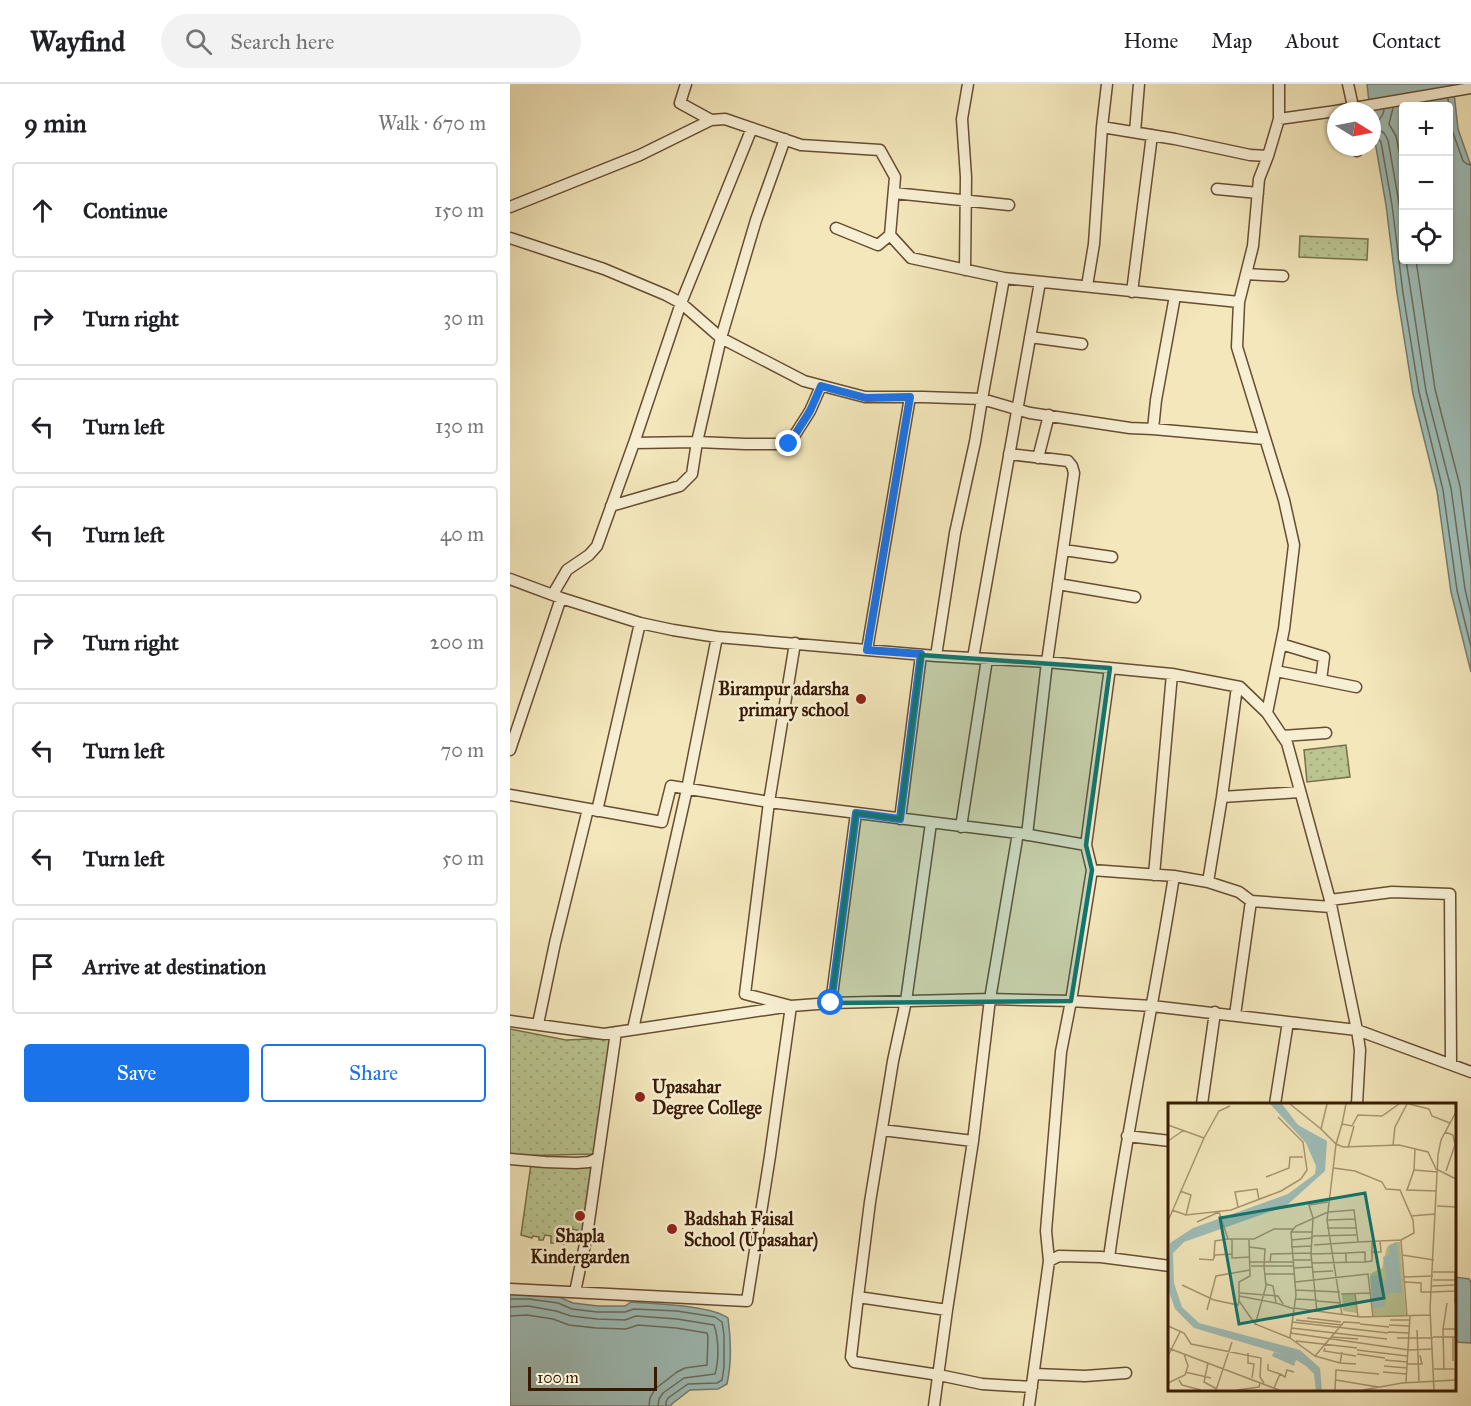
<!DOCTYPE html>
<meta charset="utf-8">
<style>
:root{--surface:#fff;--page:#f2f2f2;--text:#202124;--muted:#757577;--line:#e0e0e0;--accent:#1a73e8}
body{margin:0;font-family:"IM FELL Great Primer",serif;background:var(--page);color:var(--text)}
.controls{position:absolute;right:18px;top:18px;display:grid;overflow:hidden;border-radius:6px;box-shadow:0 2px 4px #0004}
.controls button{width:54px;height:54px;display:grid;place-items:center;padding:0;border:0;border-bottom:2px solid var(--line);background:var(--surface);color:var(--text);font:30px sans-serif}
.compass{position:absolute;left:817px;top:18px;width:54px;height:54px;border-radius:50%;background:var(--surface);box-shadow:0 2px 4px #0004;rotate:100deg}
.scale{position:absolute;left:18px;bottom:15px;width:129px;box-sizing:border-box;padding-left:6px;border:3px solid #381a03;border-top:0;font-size:16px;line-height:21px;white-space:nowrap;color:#381a03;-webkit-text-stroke:4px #f7efd3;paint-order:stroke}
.stop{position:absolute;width:18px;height:18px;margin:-14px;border:4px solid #1a73e8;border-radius:50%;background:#fff}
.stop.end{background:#1a73e8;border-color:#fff;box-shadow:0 2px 6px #0008}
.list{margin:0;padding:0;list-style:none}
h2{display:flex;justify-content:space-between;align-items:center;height:78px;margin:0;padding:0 24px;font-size:26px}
h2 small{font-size:20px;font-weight:400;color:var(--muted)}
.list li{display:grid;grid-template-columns:39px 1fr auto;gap:18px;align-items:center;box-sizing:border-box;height:96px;margin:0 12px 12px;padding:0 12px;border:2px solid var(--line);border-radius:6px}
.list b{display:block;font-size:22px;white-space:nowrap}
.list em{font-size:20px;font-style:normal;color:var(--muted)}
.actions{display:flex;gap:12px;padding:18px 24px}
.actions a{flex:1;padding:14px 0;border:2px solid var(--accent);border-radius:6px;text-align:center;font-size:21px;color:var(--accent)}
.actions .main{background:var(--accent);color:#fff}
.icon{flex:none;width:33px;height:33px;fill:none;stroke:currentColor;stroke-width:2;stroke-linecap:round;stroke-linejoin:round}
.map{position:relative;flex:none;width:961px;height:1322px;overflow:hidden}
header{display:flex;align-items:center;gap:36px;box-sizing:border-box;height:84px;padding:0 30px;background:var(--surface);border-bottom:2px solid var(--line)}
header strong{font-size:28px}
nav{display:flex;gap:33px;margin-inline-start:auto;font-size:21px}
.search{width:420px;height:54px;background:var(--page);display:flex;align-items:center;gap:15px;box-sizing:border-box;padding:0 21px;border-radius:33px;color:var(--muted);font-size:22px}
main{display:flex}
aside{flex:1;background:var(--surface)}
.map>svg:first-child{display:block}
.park{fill:url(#park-dots);stroke:#79704a;stroke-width:1.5}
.water{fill:#9ebeb9;stroke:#757c70;stroke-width:1.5;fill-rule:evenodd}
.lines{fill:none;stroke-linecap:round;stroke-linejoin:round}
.shore{stroke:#6b6c5e;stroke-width:1.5}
.minor-casing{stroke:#674d31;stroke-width:13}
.minor{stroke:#f7efd3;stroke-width:10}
.route{stroke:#1a73e8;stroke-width:8}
.marked{fill:#0f766e;fill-opacity:0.2;stroke:#0f766e;stroke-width:4.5;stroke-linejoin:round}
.poi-dot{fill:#8f2418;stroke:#f7efd3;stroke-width:2}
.labels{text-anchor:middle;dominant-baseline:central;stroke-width:5;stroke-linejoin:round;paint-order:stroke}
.poi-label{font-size:18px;font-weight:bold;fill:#381a03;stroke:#f7efd3;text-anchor:start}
.inset-road{fill:none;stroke:#a89571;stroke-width:1.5}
.view{fill:#0f766e;fill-opacity:0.15;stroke:#0f766e;stroke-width:3}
.inset-edge{fill:none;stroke:#381a03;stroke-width:3}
</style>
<header>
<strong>Wayfind</strong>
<div class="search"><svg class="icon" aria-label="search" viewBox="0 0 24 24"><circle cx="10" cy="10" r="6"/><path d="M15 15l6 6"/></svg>Search here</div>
<nav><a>Home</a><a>Map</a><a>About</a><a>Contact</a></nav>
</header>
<main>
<aside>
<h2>9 min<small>Walk · 670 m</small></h2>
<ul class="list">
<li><svg class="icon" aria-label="ahead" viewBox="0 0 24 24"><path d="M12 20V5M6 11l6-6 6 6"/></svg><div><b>Continue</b></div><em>150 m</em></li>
<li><svg class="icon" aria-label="right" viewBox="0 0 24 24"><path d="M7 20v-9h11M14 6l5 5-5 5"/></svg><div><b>Turn right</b></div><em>30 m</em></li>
<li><svg class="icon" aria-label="left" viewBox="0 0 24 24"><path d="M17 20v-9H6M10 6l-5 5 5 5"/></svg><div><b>Turn left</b></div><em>130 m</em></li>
<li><svg class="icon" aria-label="left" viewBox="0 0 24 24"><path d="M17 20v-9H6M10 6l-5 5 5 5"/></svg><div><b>Turn left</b></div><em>40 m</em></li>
<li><svg class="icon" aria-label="right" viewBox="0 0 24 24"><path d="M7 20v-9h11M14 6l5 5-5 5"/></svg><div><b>Turn right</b></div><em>200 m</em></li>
<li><svg class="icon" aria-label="left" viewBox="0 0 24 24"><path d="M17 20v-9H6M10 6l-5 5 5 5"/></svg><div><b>Turn left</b></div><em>70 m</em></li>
<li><svg class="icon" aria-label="left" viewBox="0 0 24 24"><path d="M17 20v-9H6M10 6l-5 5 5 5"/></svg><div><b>Turn left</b></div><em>50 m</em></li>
<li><svg class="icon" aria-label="arrive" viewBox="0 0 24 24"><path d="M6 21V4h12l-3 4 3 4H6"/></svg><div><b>Arrive at destination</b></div></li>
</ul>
<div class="actions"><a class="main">Save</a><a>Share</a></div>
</aside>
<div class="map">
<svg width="961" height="1322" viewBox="0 0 961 1322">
<defs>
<pattern id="park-dots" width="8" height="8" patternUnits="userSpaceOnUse" patternTransform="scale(1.5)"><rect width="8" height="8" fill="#bac591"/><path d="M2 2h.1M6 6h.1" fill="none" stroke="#a1a97b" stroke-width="1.8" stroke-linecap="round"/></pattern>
</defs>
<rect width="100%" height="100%" fill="#f3e7bb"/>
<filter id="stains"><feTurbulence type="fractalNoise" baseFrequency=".00333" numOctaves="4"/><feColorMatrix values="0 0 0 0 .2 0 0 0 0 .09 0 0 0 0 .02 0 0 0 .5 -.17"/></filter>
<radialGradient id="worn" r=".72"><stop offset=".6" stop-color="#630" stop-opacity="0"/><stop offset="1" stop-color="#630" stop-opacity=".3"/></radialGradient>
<path class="park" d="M 790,152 L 858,155 L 857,176 L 789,173 Z
M 836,661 L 840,693 L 797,698 L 794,666 Z
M 0,945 L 56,956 L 101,954 L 85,1070 L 0,1072 Z
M 21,1080 L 83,1081 L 76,1148 L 57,1144 L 55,1160 L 41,1159 L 41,1152 L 35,1151 L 33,1156 L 29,1156 L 29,1153 L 23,1152 L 22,1154 L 11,1151 Z"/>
<path class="water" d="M 857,0 L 943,0 L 948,45 L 961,82 L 961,588 L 941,508 L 927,407 L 903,310 L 887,209 L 876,121 L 863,46 L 862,27 L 860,27 ZM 894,22 L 938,22 L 938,176 L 894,176 Z
M 944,1193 L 959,1195 L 961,1199 L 961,1259 L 945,1258 Z
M 0,1210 L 49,1213 L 63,1219 L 88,1222 L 115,1222 L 121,1218 C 144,1220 201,1221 218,1234 C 221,1256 222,1278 217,1300 L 208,1305 L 180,1306 L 163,1319 L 160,1322 L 0,1322 Z"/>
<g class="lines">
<path class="shore" d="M 938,15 L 942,46 L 953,77 L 957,80 L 961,81
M 883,24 L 879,40 L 886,52 L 894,91
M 874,26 C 873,36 865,36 863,42 L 874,49 L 878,56 L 889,119 L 894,152
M 862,52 L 867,53 L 871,58 L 882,121 L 893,209 L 909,308 L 933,406 L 947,506 L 961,563
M 896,176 L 916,307 L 941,404 L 955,505 L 961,531
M 906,176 L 925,305 L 950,402 L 961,485
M 0,1215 L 19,1215 L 48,1219 L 62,1225 L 87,1228 L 115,1228 L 124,1225 L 167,1227 L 205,1233 L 212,1238 L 214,1251 L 214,1283 L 212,1296 L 207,1299 L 178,1300 L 158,1314 L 156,1318 L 156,1322
M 0,1223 L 18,1222 L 46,1227 L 61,1232 L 87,1235 L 115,1236 L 126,1232 L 167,1235 L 204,1241 C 209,1255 209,1276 205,1290 L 174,1294 L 153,1309 L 149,1315 L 148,1322
M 0,1232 L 17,1231 L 43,1235 L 59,1241 L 86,1244 L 116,1245 L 128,1241 L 166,1244 L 197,1249 L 198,1253 L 197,1281 L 175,1284 L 167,1288 L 145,1305 L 140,1314 L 139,1322"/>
<defs>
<path id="minor" d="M 176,0 L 170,19 L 201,36
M 769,0 L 769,35
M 838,0 L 844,27
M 826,27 L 961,4
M 592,43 L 597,0
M 625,48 L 629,0
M 846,63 L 847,67
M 707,105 L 748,109
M 384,109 L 499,121
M 0,123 L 130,71 L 201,36 L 215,35 L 291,61 L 370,66 L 385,93 L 380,151 L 401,174 L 494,194 L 729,218
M 326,144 L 368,161 L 380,151
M 0,154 L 94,185 L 156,211 L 171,219 L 211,254 L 294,297 L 355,313 L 413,313 L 472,315 L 465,358 L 445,449 L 426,572
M 455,186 L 456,93 L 452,35 L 458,0
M 736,190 L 773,192
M 494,194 L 472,315 L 520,329 L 620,344 L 643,345 L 646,316 L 665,212
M 577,202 L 584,160 L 592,43 L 665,55 L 740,71 L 758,72 L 769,35 L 826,27
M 622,208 L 642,51
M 520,253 L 572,260
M 643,345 L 755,355
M 124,359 L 171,219 L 242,44
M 499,370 L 558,377 L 562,382 L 564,389 L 537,578 L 517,751
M 528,374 L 539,331
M 101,422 L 170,402 L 182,390 L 187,358 L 211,254 L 246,136 L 275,55
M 554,466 L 602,473
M 0,495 L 51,514 L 130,539 L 163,546 L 207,553 L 426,572 L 537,578 L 662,590 L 730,603 L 757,629 L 777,659 L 820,816 L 847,946 L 850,966 L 847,1020
M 548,500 L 625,513
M 43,510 L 57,486 L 79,471 L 87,462 L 124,359 L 187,358 L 235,360 L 279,360 L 300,327 L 311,302
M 771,560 L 814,573 L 811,596
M 357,566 L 400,313
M 463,574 L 530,198
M 766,587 L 846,603
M 757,629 L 774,545 L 784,461 L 774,416 L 727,263 L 729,218 L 743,162 L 749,95 L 758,72
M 772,652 L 816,649
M 0,666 L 51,514
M 0,711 L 152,738 L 161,702 L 259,718 L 508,749 L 576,761 L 582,786 L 664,792 L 698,798 L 729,808 L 741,817 L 821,823
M 712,713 L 790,708
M 87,727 L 130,539
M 390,735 L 411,571
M 421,739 L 396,917 L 383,977 L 360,1118 L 348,1213 L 437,1226 L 463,1057
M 451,743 L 477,575
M 576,761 L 600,584
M 644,791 L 662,590
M 698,798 L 712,713 L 727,603
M 820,816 L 882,808 L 940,810 L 941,980
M 321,919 L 346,729
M 725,931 L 741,817
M 0,937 L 94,950 L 281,922 L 321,919 L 480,915 L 561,917 L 642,922 L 778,938
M 28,940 L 45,859 L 78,725
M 123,945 L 177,705 L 207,553
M 692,1020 L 705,928
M 765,1020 L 778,938 L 847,946 L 961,988
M 372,1046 L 463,1057 L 480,915 L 508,749
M 617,1052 L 660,1057
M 0,1075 L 35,1078 L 66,1079 L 79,1078 L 88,1074
M 599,1174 C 616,1046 644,920 664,792
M 539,1177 L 536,1147 L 551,968 L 561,917 L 582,786
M 0,1205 L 237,1217 L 260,1072 L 281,922 L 235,910 L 259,718 L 285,559
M 65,1208 L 77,1151 L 106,948
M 348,1213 L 341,1273 L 344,1278 L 429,1291 L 472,1300 L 522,1303
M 525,1290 L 575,1292 L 616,1289
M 424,1322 L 437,1226
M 519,1322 L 539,1177 L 549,1172 L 591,1173 L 660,1182"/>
</defs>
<use href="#minor" class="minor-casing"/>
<use href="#minor" class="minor"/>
</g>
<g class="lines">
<path class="route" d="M 279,360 L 300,327 L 311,302 L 356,314 L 400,313 L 357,566 L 411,570 L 390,735 L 346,729 L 321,919"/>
</g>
<path class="marked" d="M 411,571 L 600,584 L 576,761 L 582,786 L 561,917 L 321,919 L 346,729 L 390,735 Z"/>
<g class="poi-dot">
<circle cx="351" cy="615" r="6"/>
<circle cx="130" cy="1013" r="6"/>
<circle cx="70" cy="1132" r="6"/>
<circle cx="162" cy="1145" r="6"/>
</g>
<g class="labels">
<g class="poi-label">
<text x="339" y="605" text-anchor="end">Birampur adarsha<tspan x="339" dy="21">primary school</tspan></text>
<text x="142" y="1003">Upasahar<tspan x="142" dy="21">Degree College</tspan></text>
<text x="174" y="1135">Badshah Faisal<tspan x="174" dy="21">School (Upasahar)</tspan></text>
<text x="70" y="1152" text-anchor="middle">Shapla<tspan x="70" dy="21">Kindergarden</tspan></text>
</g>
</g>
<g transform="translate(658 1019)">
<rect width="288" height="288" fill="#f3e7bb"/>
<path d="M 227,139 L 232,139 L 238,213 L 205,214 L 202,171 L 214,165 L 219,144 ZM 174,191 L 187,191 L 189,210 L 175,208 Z" fill="#bac591"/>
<path d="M 102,1 L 114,1 L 130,22 L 159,38 L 157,68 L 118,103 L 16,139 L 5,150 L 6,180 L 14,204 L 31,220 L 132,247 L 152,265 L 154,287 L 148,287 L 146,271 L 138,263 L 128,257 L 126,263 L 104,253 L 106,249 L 121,253 L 26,225 L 7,206 L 0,186 L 2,140 L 25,125 L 120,91 L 147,71 L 148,63 L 138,40 ZM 229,140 L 234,190 L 221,190 L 216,194 L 217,203 L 205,206 L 202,173 L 209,172 L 219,179 L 215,154 L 221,152 L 221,142 Z" fill="#9ebeb9"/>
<path class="inset-road" d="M 122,1 L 153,26M 159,1 L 153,26 L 168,41 L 159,117 L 187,116M 178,1 L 174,21 L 184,23 L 190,12 L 214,13 L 231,1M 241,1 L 261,6 L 264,13 L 282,20M 174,21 L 168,41 L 175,44 L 231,42 L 260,49 L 268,66 L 288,76M 0,22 L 36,35 L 0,118M 277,29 L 285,32 L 287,42 L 278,68M 36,35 L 51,8 L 62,3M 0,38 L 16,27M 225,42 L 227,24 L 239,1M 180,45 L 186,23M 166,65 L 187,68 L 214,79 L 218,86 L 232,87 L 245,117 L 246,130 L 233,137 L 190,139 L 186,107 L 160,109 L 128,123 L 123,129 L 128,192 L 122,235 L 147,253 L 176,219 L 192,220M 246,67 L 270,69M 98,74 L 121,65 L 122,54 L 135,54M 238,87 L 269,88M 239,87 L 246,67 L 247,46M 12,88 L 23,92 L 18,112M 269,103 L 288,104M 70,104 L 67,89 L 89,86 L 91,97M 4,107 L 18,112 L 63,107 L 113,88 L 133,76 L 139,67 L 135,39 L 110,14M 243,113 L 267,111M 145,115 L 143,151 L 149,209M 145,115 L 141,102 L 160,99M 159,117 L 174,212M 29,119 L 51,109 L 60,136 L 64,136 L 64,155 L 82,154M 159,125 L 188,125M 123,129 L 145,129M 145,133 L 188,132M 64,136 L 86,136 L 106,126 L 125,126M 81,137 L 82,173 L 71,179 L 71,198 L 87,221 L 122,235M 123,137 L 145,135M 233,137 L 239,213M 146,142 L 190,139M 81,144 L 97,146 L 96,163 L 83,163M 123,144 L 143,143M 203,149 L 213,149 L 212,138M 143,151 L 178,150 L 178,160M 234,152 L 266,157M 46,154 L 47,138 L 60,136M 31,156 L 45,157 L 47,152 L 64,151M 125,157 L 144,157M 82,159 L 125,159M 102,159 L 103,151 L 143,150M 197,159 L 204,158 L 204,138M 144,160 L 197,159 L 197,149 L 178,150M 125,165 L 144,164M 144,169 L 165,168M 265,169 L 288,169M 287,169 L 287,200M 97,171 L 126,171M 236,174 L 265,173M 265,177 L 288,177M 127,179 L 200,171 L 205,214M 237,179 L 253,180 L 253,189 L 263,189M 98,181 L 105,183 L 108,200 L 126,206M 14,182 L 46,197 L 70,202 L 71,198M 264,183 L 288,182M 127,187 L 172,189M 263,189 L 288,188M 72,190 L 110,193 L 115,201M 187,190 L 190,214M 173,191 L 202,190M 71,193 L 108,200M 127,196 L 149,197M 149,198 L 173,200M 126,205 L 193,214 L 262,212M 39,207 L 48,173 L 82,167M 139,215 L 173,219M 128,217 L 174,222M 222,217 L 241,217M 124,219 L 220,230M 192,221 L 221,224M 87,222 L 98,183 L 96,163 L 125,163M 221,222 L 241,223M 0,223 L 16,230 L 23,241 L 93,255 L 92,274 L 96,280M 123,225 L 219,236M 275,226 L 279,200M 249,227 L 251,278M 220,229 L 241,230M 122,230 L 241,247 L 265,246M 164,234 L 190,236M 265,234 L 288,234M 285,234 L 285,258M 229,235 L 265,235M 128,238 L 189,245M 0,245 L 111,287M 157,245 L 156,248 L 188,253M 189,247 L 239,253M 174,249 L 172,260 L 188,261M 80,250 L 80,260 L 86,261 L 84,275M 189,251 L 217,255M 0,253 L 12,229M 147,253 L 172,260M 217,257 L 239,259M 40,260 L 36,279 L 49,286M 100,261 L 100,267 L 112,271 L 106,285M 239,261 L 254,261 L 252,252M 216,263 L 239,265M 266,266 L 288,266M 276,266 L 275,226 L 288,226M 17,269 L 43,275M 215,269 L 238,271M 112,271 L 117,274 L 119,267 L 126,269M 11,277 L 14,282 L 33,287M 168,277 L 210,284M 238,279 L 242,213M 0,280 L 17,272 L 20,263 L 16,251M 48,287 L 64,239M 69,287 L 91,284 L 92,280M 167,287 L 168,267 L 211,271M 195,287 L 234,280 L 288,277M 266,287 L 262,206 L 270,52 L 273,37 L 288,9"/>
<path class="view" d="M 197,90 L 216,195 L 71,221 L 52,115 Z"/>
<rect width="288" height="288" class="inset-edge"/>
</g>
<rect width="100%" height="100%" filter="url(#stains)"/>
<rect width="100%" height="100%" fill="url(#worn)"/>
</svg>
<div class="controls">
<button>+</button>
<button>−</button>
<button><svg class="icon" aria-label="locate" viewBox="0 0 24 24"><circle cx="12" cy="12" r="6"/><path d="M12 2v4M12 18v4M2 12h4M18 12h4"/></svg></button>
</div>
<svg class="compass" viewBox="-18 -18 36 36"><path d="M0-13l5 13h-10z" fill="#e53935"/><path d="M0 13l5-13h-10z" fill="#757577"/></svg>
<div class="scale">100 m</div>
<div class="stop" style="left:321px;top:919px"></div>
<div class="stop end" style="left:279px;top:360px"></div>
</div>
</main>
